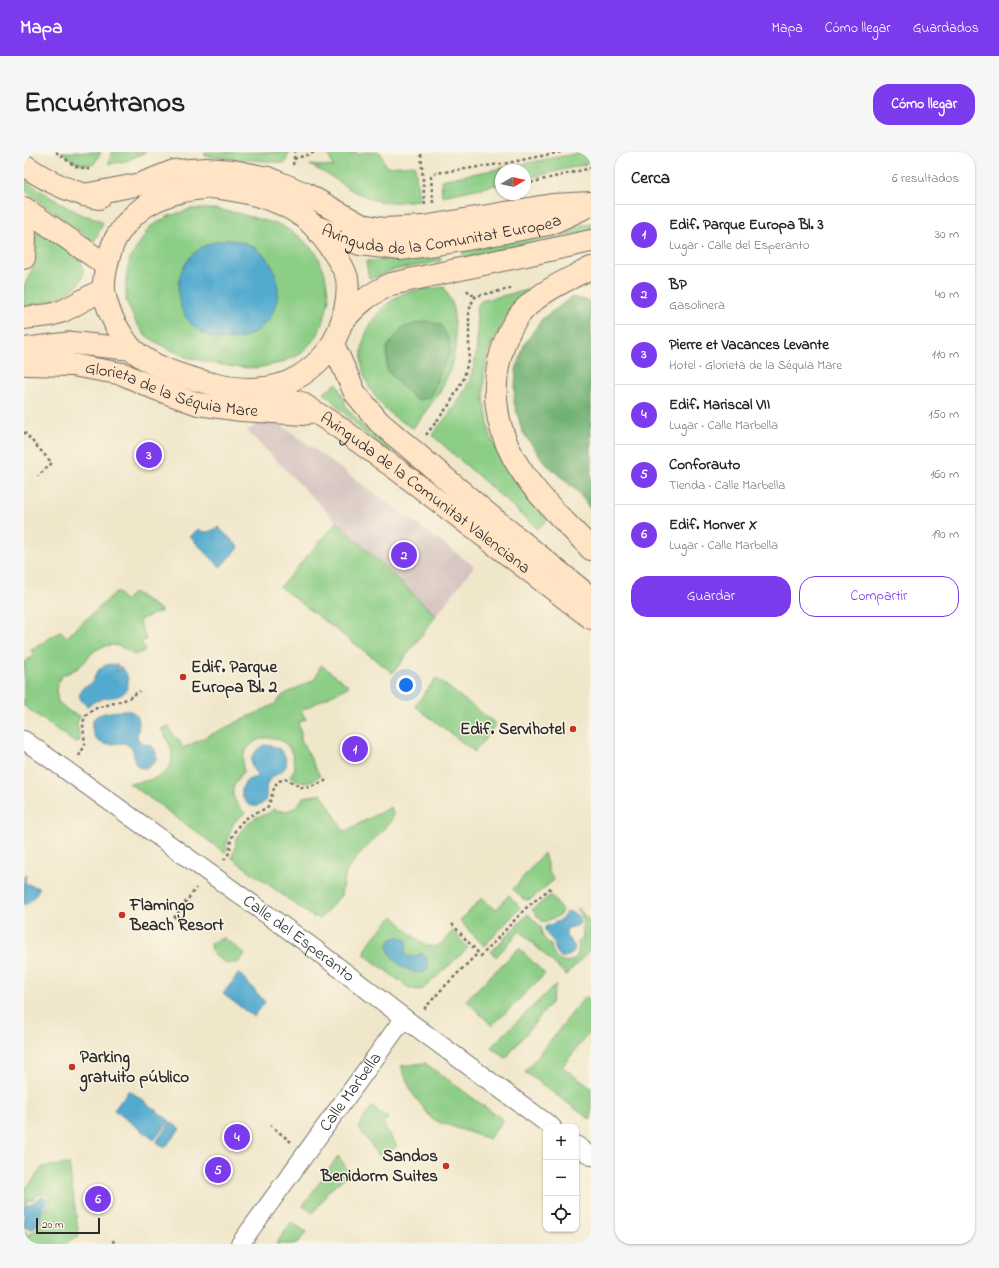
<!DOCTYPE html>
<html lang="es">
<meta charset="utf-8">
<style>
:root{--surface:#fff;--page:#f6f6f6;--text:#222;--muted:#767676;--line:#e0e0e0;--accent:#7c3aed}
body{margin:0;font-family:"Indie Flower",sans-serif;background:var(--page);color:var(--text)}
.controls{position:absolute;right:12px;bottom:12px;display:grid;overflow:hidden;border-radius:8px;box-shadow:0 1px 3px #0004}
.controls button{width:36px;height:36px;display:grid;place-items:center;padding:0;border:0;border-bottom:1px solid var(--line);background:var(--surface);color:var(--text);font:20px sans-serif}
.compass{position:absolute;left:471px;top:12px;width:36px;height:36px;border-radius:50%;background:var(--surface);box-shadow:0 1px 3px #0004;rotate:81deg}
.scale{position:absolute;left:12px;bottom:10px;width:64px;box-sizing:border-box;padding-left:4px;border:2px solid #2b2b2b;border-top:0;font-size:11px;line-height:14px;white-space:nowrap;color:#2b2b2b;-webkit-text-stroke:3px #fcf5e5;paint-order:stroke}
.you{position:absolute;left:382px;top:533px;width:14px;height:14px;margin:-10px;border:3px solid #fff;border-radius:50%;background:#1a73e8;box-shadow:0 0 0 6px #1a73e833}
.badge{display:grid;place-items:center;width:26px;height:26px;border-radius:50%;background:var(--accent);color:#fff;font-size:13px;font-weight:700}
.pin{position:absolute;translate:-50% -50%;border:2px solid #fff;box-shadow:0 1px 4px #0006}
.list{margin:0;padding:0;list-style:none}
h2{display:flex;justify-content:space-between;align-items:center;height:52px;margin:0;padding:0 16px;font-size:17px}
h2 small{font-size:13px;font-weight:400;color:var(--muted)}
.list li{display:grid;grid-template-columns:26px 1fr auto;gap:12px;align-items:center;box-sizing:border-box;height:60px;padding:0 16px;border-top:1px solid var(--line)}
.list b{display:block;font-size:15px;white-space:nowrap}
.list p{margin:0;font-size:13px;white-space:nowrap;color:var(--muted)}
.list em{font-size:13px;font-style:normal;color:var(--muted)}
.actions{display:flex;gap:8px;padding:12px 16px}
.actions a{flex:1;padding:9px 0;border:1px solid var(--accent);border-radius:16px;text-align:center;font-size:14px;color:var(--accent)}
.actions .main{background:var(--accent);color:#fff}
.icon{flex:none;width:22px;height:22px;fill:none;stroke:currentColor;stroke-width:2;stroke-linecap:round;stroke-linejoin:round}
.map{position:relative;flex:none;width:567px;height:1092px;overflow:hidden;border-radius:16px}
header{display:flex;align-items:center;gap:24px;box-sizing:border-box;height:56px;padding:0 20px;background:var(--accent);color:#fff}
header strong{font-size:19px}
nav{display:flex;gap:22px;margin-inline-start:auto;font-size:14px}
.intro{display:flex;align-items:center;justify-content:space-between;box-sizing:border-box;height:96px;padding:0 24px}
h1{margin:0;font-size:28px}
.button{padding:10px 18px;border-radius:16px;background:var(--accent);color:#fff;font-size:14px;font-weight:700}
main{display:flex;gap:24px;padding:0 24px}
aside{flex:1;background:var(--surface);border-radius:16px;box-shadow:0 1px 3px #0004}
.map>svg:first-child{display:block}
.industrial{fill:#d1bfbd}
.green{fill:#8cce86;stroke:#5c7c58}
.forest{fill:#71b173;stroke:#4e6e4f}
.water{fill:#52aacf;stroke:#3e6a7d}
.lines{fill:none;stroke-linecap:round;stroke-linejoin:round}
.street-casing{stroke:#706d63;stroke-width:20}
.secondary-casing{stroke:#706d63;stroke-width:24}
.path{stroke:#706d63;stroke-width:2.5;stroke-dasharray:3 3;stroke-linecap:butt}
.street{stroke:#fff;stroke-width:18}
.secondary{stroke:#ffe4c6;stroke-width:22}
.poi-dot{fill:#c8321e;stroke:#fcf5e5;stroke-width:1.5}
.labels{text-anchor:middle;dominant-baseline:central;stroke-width:3;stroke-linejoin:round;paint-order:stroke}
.street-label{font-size:17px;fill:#2b2b2b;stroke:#fcf5e5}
.poi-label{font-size:17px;font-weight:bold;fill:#2b2b2b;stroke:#fcf5e5;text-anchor:start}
</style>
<header>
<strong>Mapa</strong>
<nav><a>Mapa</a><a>Cómo llegar</a><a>Guardados</a></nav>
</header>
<div class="intro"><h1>Encuéntranos</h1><a class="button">Cómo llegar</a></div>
<main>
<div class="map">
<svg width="567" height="1092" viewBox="0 0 567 1092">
<rect width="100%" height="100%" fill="#fcf5e5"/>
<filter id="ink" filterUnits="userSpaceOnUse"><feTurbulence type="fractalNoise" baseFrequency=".025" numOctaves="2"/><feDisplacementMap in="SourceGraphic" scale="8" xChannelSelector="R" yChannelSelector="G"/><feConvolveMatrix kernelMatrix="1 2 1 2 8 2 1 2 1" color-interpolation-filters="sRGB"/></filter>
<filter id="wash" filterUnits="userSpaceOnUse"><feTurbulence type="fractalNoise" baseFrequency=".012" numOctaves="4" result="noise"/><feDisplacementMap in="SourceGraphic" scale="16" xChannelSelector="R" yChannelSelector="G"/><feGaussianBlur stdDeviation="0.9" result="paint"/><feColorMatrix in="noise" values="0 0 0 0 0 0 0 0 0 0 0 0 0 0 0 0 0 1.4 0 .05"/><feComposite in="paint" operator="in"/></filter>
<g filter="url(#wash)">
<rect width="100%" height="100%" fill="#f0e7cb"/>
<path class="industrial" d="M 245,264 L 450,414 L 412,464 L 313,370 L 223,279 Z"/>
<path class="green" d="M 38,0 L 77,0 L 70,12 C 57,16 48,8 38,0 Z
M 87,0 L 122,0 L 102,9 L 85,12 Z
M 181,0 L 265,0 L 261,11 L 181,4 Z
M 304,0 L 333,0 L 334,3 L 340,0 L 356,0 L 362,15 L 391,13 L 395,48 L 366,51 L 349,48 L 327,38 L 308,25 L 286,13 L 309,15 Z
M 560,0 L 567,0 L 567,11 L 501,27 L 501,18 L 477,18 L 477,32 L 418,44 L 417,28 Z
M 0,27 C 18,40 36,52 56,62 C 63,65 74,65 79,71 L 70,90 L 0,38 Z
M 167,57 L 191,57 L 213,61 L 256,73 L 275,84 L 293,102 L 301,122 L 305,147 L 300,168 L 292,186 L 275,203 L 256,211 L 233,216 L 210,215 L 187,211 L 162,205 L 139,194 L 121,183 L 111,169 L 102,148 L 102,127 L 106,106 L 126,75 L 145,64 Z
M 567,71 L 567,79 L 440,106 L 438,98 L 509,85 Z
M 17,79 L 57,109 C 70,140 21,151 0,155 L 0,134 L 11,111 L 12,95 L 11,85 L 13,81 Z
M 416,102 L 417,109 L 370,118 L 349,126 L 345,126 L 342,110 L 343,109 L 378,106 Z
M 420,135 L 429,153 L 432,193 L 426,218 L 416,240 L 389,276 C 382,272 374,268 368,263 C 339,237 328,206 347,171 C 353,160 369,145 381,141 C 391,137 409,137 420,135 Z
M 515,135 L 484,162 L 465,197 L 460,222 L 460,247 L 466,283 L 478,308 L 503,344 L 524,367 L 514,377 L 408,283 C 418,269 431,256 439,241 C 454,216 455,184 452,156 L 457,149 Z
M 313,231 L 323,256 L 341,277 L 368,298 L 366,301 L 339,280 L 300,241 Z
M 313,370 L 412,464 L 369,521 L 256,435 Z
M 93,439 L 101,449 L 110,440 L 138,459 L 115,468 L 122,488 L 117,489 L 121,499 L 110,503 C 95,491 82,489 67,502 C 63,507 59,512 54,516 C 48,519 43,522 37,524 L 32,537 L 34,550 L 46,560 L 56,564 L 53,572 L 56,589 L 50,590 L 0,554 L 0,510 L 10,504 L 7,498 L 37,479 L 43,485 Z
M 297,513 L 325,534 L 277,559 L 282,567 L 274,571 L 277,581 L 277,588 L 296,624 C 282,634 279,632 266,624 C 268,621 270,618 271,615 C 271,613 270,609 269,606 C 265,581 231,579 221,601 C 218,607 218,613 220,619 C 205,636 205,645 221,661 L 210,670 L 202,691 L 203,698 L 200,700 L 105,631 C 121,630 149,626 148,604 C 148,594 142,585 137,577 L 145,574 L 152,588 L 154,587 L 159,596 L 251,552 L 259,543 L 291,527 Z
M 412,526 L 472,572 L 451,600 L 391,554 Z
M 298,642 L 319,678 L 321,679 L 367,655 L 369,661 L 367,669 L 328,711 L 322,720 L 317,743 L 296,767 L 292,764 L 290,766 L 208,706 C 208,702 210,701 211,697 C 212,694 211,691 212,688 C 214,681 226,668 233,665 C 240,662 242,664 249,657 C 262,662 272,658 279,645 Z
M 520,701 L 525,720 L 530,728 L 507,747 L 503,748 L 498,746 L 489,737 Z
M 485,743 L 496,756 L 460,794 L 436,769 L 458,746 L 472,758 Z
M 527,743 L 538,759 L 535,764 L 519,770 L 508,758 Z
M 554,756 L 567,771 L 567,797 L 542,823 L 496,779 L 472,805 L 467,800 L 504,762 L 517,775 C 517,784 520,787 527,793 C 529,817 562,814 553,790 C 559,787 561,783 557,777 C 561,769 557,764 553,758 Z
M 369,764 C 379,773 401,801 415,793 C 420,790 424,783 429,779 L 444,796 L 399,837 L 393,838 L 385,836 L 341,803 C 341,790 361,774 369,764 Z
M 200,786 L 221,802 L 215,810 L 203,812 L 189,802 L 186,791 Z
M 495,796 L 521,822 L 468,874 L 442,848 Z
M 532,832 L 527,851 L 482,906 L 467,895 Z
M 561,845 L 567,847 L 567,878 L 538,915 L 567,936 L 567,968 L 501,920 Z
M 401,911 L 479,968 L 465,987 L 409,968 L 388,941 L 377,914 Z
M 348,955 L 364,966 L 359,972 L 373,994 L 357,1006 L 334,975 Z
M 314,1004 L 326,1021 L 301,1042 L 302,1044 L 289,1061 L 279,1054 Z
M 45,1012 L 55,1085 L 46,1088 L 42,1092 L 0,1092 L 0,1080 L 2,1080 L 3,1083 L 7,1082 L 6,1080 C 18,1079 17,1069 20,1061 C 23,1053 31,1051 22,1042 C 11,1041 13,1045 7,1049 L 6,1047 L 3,1048 L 3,1051 L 0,1052 L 0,1039 L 19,1015 Z
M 267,1070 L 282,1080 L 273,1092 L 252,1092 Z"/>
<path class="forest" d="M 548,145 L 567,149 L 567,358 L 554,340 L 521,311 L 498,279 L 490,250 L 492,218 L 500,193 L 518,167 Z
M 401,169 L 417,173 L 426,190 L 426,201 L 419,214 L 406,245 L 393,248 L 378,235 L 363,218 L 363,195 L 378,176 Z"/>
<path class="water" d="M154 138a50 50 0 1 1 100 0a50 50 0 1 1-100 0Z
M 194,375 L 215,395 L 196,415 L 166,385 L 174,377 C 181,382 187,380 194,375 Z
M 86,512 L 94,513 L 92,519 L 94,519 L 96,514 C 101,519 104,523 104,530 C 103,547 89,544 78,547 C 73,549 67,551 63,554 C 57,550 51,541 60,535 C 63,533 66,533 68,531 C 72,521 75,514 86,512 Z
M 103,558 C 131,566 97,590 126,593 L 132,600 L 132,608 C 128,615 115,621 111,610 C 109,604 111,597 104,593 C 97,588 89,594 81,592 C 75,591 70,586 69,580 C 62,557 90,561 103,558 Z
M 240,593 C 248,594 254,594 259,601 C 271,621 248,619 243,632 C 240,639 246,649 236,653 C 223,659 212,641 221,631 C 224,626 230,627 234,624 C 223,611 226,602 240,593 Z
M 2,722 L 1,731 L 15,736 C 12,743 8,749 0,753 L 0,723 Z
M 546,760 L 553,763 L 556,771 L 553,774 L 544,776 L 542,779 L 542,784 C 544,787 547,789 549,792 C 555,801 543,806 536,805 C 530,800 532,797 530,791 C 527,784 520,783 521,775 L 537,768 L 542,761 Z
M 374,785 L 379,786 L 383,789 L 381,800 L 384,805 L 391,805 L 397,801 C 404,805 404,811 403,818 L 398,821 C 383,820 365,809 364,792 L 367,787 Z
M 215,821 L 241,850 L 230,865 L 199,842 Z
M 105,938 L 146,969 L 130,988 L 90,958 Z
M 147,970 L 156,977 L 140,996 L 132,990 Z
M 19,1044 L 24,1048 C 23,1053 20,1055 18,1060 C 15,1068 17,1074 6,1077 L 0,1075 L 0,1054 L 9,1051 L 16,1045 Z"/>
</g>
<g filter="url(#ink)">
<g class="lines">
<defs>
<g id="street">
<path id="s1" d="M 0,588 L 284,792 L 380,866 L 528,975"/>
<path d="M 552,993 L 567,1004"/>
<path id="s2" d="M 216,1092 L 380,866"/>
</g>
<g id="secondary">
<path d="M 0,13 C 23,29 46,41 75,46"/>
<path d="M 189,35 C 220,39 252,45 278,64 C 292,73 319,111 323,126 C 326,145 318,174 309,191 C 303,203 286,218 274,225 C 249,240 216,239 189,232 C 163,226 129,216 109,198 C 105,194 101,188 98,183 C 89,170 82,155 80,138 C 79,124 86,93 95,81 C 102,70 114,58 125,52 C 146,40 165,37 189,35 Z"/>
<path d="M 60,43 L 117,32 L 150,19 L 182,17 L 209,19 L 244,26 L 282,42 L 337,73 L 360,77 L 399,75 L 528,53 L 567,51"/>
<path d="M 0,56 L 82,113"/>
<path d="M 0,61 L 1,85 L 0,106"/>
<path id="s3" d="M 290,74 L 336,92 L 376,97 L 432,89 L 525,72 L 562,55"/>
<path d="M 567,116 C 547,126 524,136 507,151 C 479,174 468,222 473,256 C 475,273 481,290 489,305 C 508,340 540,368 567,397"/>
<path d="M 0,166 L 26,163 L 39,159 L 80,137"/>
<path d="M 318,170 C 335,151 344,143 367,132 L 567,89"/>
<path d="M 309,192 L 331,241 L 355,270 L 459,358 L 567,446"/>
<path d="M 0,197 L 48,191 L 108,197"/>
<path id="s4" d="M 0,209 L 2,212 L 48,213 L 99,222 L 132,237 L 174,252 L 217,258 L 280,262"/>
<path id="s5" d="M 235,240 L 277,251 L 316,276 L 375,319 L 567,466"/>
</g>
</defs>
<use href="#street" class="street-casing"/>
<use href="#secondary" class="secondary-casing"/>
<path class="path" d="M 32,0 L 51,14 L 68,18
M 397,2 L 401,54
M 270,7 L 292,0
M 269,13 L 271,0
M 501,32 L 567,16
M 409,51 L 407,25 L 412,21 L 483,11 L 537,0
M 443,138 L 446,142 L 452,144
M 0,280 L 28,311 L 14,324
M 402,283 L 425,253 L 440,226 L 445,204 L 445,161 L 447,152 L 452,144 L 490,136
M 55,604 L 61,593 L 59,572 L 61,564 L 70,557 L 103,547 L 116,539
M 200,708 C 202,705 206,701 206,697 C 207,694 206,691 207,688 C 214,668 226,663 243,656 C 248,647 248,637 254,629 L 263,627 C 267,629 273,634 277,635 C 287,637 296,631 305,627
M 150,766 L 172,736
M 428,772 L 457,804 L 502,756 L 529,734
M 400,857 L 417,838 L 454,801
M 246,973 L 267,990
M 89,1088 L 90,1092"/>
<use href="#street" class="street"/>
<use href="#secondary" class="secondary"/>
</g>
</g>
<g class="poi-dot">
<circle cx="159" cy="525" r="4"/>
<circle cx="549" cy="577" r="4"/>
<circle cx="98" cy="763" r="4"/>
<circle cx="48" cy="915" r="4"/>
<circle cx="422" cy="1014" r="4"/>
</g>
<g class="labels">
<g class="street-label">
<text stroke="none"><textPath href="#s3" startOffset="131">Avinguda de la Comunitat Europea</textPath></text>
<text stroke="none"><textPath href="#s4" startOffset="153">Glorieta de la Séquia Mare</textPath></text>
<text stroke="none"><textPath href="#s5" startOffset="197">Avinguda de la Comunitat Valenciana</textPath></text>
<text stroke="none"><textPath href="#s1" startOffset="339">Calle del Esperanto</textPath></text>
<text stroke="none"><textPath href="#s2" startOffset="188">Calle Marbella</textPath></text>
</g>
<g class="poi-label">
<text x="167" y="515">Edif. Parque<tspan x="167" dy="20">Europa Bl. 2</tspan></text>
<text x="541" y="577" text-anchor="end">Edif. Servihotel</text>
<text x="106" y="753">Flamingo<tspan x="106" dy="20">Beach Resort</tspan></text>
<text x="56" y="905">Parking<tspan x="56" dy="20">gratuito público</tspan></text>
<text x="414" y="1004" text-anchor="end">Sandos<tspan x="414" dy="20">Benidorm Suites</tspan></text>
</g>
</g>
</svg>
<div class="controls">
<button>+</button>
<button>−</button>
<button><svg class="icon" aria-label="locate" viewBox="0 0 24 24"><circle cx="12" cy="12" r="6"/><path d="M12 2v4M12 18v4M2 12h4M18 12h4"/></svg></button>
</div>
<svg class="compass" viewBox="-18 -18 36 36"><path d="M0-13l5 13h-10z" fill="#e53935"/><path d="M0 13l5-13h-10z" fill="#767676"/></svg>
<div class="scale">20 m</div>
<div class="you"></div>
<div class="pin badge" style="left:331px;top:597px">1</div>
<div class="pin badge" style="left:380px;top:403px">2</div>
<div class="pin badge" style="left:125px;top:303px">3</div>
<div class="pin badge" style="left:213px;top:985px">4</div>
<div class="pin badge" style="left:194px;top:1018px">5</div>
<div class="pin badge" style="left:74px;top:1047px">6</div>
</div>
<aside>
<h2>Cerca<small>6 resultados</small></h2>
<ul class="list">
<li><span class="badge">1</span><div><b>Edif. Parque Europa Bl. 3</b><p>Lugar · Calle del Esperanto</p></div><em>30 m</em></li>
<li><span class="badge">2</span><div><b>BP</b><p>Gasolinera</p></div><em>40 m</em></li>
<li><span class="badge">3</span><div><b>Pierre et Vacances Levante</b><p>Hotel · Glorieta de la Séquia Mare</p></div><em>110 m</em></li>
<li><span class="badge">4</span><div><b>Edif. Mariscal VII</b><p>Lugar · Calle Marbella</p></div><em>150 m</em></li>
<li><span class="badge">5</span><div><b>Conforauto</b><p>Tienda · Calle Marbella</p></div><em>160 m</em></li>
<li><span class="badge">6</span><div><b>Edif. Monver X</b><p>Lugar · Calle Marbella</p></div><em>190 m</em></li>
</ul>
<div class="actions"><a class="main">Guardar</a><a>Compartir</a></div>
</aside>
</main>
